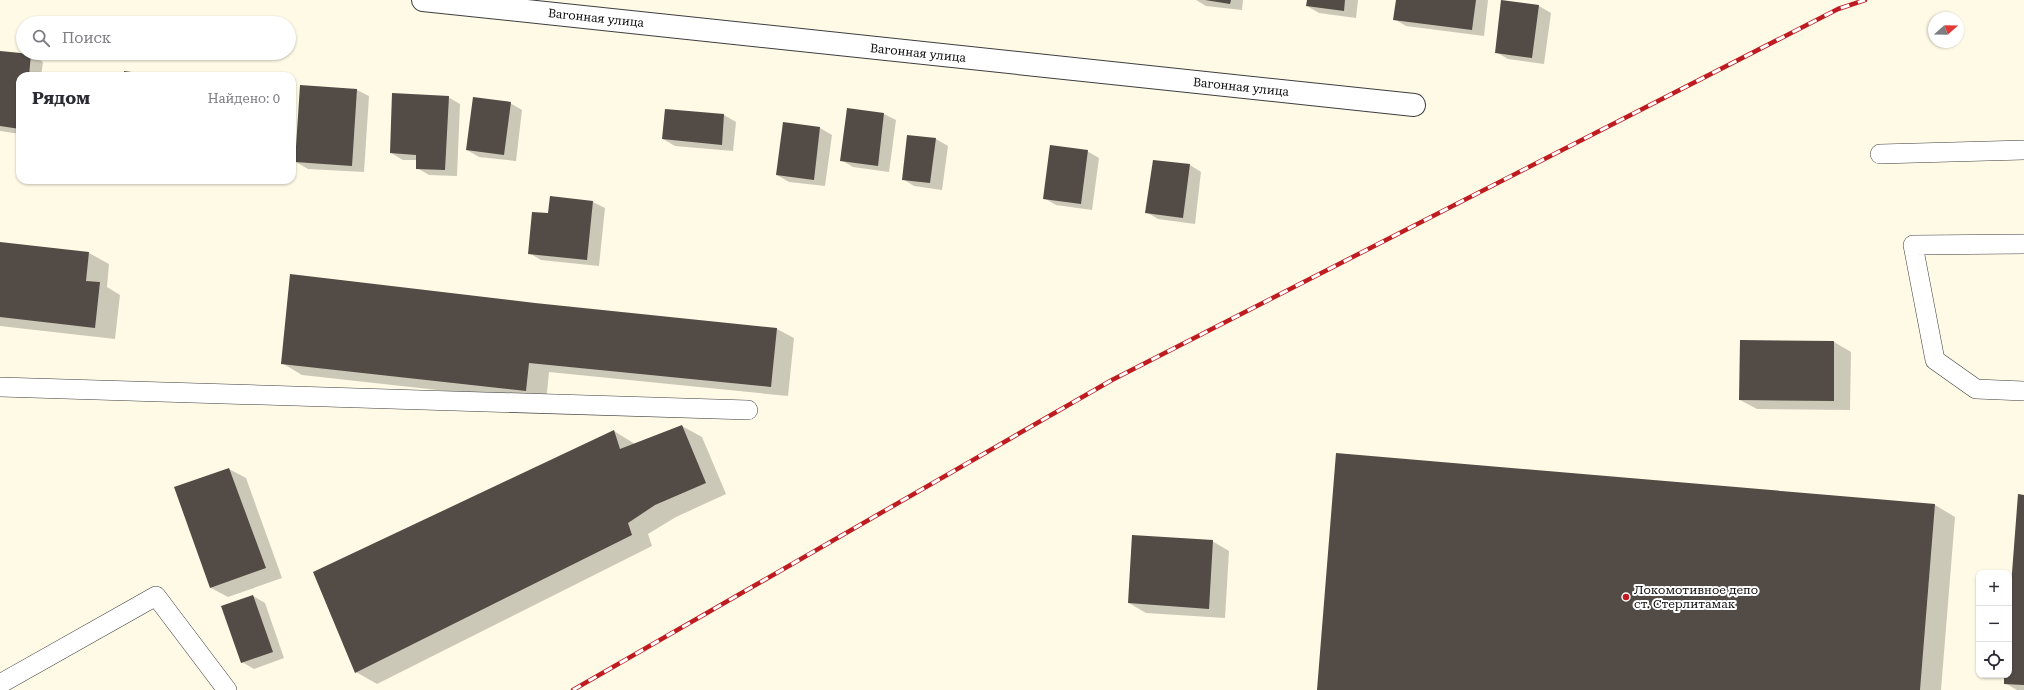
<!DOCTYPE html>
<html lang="ru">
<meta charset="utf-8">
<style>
:root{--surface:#fff;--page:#f7f7f7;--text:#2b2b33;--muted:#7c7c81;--line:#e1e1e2}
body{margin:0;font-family:"Roboto Serif",serif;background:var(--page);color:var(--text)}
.controls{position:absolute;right:12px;bottom:12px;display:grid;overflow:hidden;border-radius:8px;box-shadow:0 1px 3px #0004}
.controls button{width:36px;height:36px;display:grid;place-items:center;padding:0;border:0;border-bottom:1px solid var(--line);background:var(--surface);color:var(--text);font:20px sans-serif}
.compass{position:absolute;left:1928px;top:12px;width:36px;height:36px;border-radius:50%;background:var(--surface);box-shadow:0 1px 3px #0004;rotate:70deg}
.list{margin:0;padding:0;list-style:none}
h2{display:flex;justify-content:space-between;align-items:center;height:52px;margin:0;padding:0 16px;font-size:17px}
h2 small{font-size:13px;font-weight:400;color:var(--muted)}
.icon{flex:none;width:22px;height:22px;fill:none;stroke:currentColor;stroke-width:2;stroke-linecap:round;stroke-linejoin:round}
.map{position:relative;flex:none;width:2024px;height:690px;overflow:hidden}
.search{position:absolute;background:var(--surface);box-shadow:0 1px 3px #0004;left:16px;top:16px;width:280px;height:44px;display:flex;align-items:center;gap:10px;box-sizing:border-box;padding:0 14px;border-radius:22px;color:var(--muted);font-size:15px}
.panel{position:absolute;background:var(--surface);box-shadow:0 1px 3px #0004;left:16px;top:72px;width:280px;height:112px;border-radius:12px}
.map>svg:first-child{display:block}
.shadow{fill:#0003}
.building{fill:#534b46}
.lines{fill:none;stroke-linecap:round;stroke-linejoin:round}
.lane-casing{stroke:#3d3d3d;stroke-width:20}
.street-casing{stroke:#3d3d3d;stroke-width:24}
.lane{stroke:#fff;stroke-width:19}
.street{stroke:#fff;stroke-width:22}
.rail-casing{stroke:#bf1c22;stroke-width:4.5}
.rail{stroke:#fff;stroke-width:3;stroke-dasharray:9;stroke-linecap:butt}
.poi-dot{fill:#bf1c22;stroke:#fff;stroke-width:1.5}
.labels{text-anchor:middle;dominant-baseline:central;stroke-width:4;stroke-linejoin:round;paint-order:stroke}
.street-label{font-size:12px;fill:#0a0a0a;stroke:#fff}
.poi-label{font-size:12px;fill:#0a0a0a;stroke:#fff;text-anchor:start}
</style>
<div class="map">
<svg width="2024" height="690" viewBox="0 0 2024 690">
<rect width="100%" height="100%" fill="#fffae6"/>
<path class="shadow" d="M 1196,0 L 1243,0 L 1242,10 L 1206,6 Z
M 1308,0 L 1358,0 L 1356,18 L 1319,13 L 1307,6 Z
M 1397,0 L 1488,0 L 1484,36 L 1406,26 L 1394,19 Z
M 1502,1 L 1539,6 L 1551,13 L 1544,64 L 1508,59 L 1496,52 Z
M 0,52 L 31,55 L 43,62 L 41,76 L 20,76 L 20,134 L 0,131 Z
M 357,90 L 369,96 L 364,172 L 308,169 L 296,162 Z
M 448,97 L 460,104 L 457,176 L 429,175 L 417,168 L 417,160 L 403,160 L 391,153 Z
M 510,103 L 522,110 L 516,161 L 479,157 L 467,150 Z
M 848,109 L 884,114 L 896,120 L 889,172 L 853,167 L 841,160 Z
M 666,110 L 724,115 L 736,122 L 733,151 L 675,146 L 663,139 Z
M 784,123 L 820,128 L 832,135 L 825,186 L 789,182 L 777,175 Z
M 936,139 L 948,146 L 942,190 L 914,186 L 903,179 Z
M 1087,151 L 1099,158 L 1092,210 L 1056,205 L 1044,198 Z
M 1190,165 L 1201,172 L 1195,224 L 1158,219 L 1146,212 Z
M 551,197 L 593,202 L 605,208 L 599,266 L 541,260 L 529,253 L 549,214 Z
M 0,243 L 89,253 L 109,264 L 107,287 L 120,295 L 115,339 L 0,326 Z
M 535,304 L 777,329 L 794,338 L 788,396 L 549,372 L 546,402 L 302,375 L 282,363 Z
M 1741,341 L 1834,342 L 1851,352 L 1850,410 L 1757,409 L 1740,400 Z
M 682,426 L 702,437 L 726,494 L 676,517 L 648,534 L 652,546 L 377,684 L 356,672 L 614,431 L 635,444 Z
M 1337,455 L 1935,505 L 1955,517 L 1941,690 L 1318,690 Z
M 229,469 L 246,478 L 282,578 L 228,597 L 211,588 L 175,488 Z
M 2024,496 L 2024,690 L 2017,690 L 2005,683 L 2005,675 L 2009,675 L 2009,625 Z
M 1212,541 L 1229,551 L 1225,618 L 1146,613 L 1129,603 Z
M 253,596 L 265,603 L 284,658 L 254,669 L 242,662 Z"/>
<path class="building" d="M 1205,0 L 1231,0 L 1230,4 Z
M 1307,0 L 1345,0 L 1344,11 L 1306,6 Z
M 1396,0 L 1476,0 L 1472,30 L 1393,20 Z
M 1501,0 L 1539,5 L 1532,58 L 1495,53 Z
M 0,51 L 31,54 L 29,76 L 20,76 L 20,129 L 0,126 Z
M 124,71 L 154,75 L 154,76 L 124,76 Z
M 300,85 L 357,89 L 352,166 L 295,162 Z
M 392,93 L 449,96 L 445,170 L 416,169 L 416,155 L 390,153 Z
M 473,97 L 511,102 L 504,155 L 466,150 Z
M 847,108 L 884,113 L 878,166 L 840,161 Z
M 665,109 L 724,114 L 722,145 L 662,139 Z
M 783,122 L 820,127 L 814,180 L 776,175 Z
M 907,135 L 936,138 L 930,183 L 902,180 Z
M 1050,145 L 1088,150 L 1081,204 L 1043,199 Z
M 1153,160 L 1190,164 L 1183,218 L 1145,213 Z
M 550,196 L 593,201 L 587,260 L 528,254 L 532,212 L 548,213 Z
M 0,242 L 89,252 L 86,281 L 100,282 L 95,328 L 0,317 Z
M 290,274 L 535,303 L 777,328 L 771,387 L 529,363 L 526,391 L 281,364 Z
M 1740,340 L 1834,341 L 1834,401 L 1739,400 Z
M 682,425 L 706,483 L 655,505 L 628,523 L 632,535 L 355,673 L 313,572 L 614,430 L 620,449 Z
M 1336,453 L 1935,504 L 1920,690 L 1317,690 Z
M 229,468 L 266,568 L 210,588 L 174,487 Z
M 2018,494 L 2024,495 L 2024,685 L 2004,684 L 2004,675 L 2009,675 L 2009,612 Z
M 1132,535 L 1213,540 L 1209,609 L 1128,603 Z
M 253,595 L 273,652 L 241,663 L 221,606 Z"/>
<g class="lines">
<defs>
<path id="lane" d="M 1880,154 L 2024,150
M 2024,244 L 1913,245 L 1935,360 L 1976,389 L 2024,391
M 0,387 L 748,410
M 0,684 L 156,596 L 227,690"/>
<path id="street" d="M 423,0 L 1414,105"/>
</defs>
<use href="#lane" class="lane-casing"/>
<use href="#street" class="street-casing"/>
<use href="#lane" class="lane"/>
<use href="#street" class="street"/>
<defs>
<path id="rail" d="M 573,690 L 1112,380 L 1838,9 L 1865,0"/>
</defs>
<use href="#rail" class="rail-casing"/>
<use href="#rail" class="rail"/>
</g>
<circle class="poi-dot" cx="1626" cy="597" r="4"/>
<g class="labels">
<g class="street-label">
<text transform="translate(596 18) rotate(6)">Вагонная улица</text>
<text transform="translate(918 53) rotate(6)">Вагонная улица</text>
<text transform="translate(1241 87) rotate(6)">Вагонная улица</text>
</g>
<g class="poi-label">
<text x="1634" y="590">Локомотивное депо<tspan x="1634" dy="14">ст. Стерлитамак</tspan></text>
</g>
</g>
</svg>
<div class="controls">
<button>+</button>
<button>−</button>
<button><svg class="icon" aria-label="locate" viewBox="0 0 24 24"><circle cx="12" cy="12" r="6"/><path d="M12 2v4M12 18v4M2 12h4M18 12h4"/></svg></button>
</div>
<svg class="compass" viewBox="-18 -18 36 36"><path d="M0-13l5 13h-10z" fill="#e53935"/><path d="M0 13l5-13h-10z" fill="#7c7c81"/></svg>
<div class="search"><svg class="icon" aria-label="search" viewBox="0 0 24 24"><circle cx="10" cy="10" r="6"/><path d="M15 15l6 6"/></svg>Поиск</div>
<section class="panel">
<h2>Рядом<small>Найдено: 0</small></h2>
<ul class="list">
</ul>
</section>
</div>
